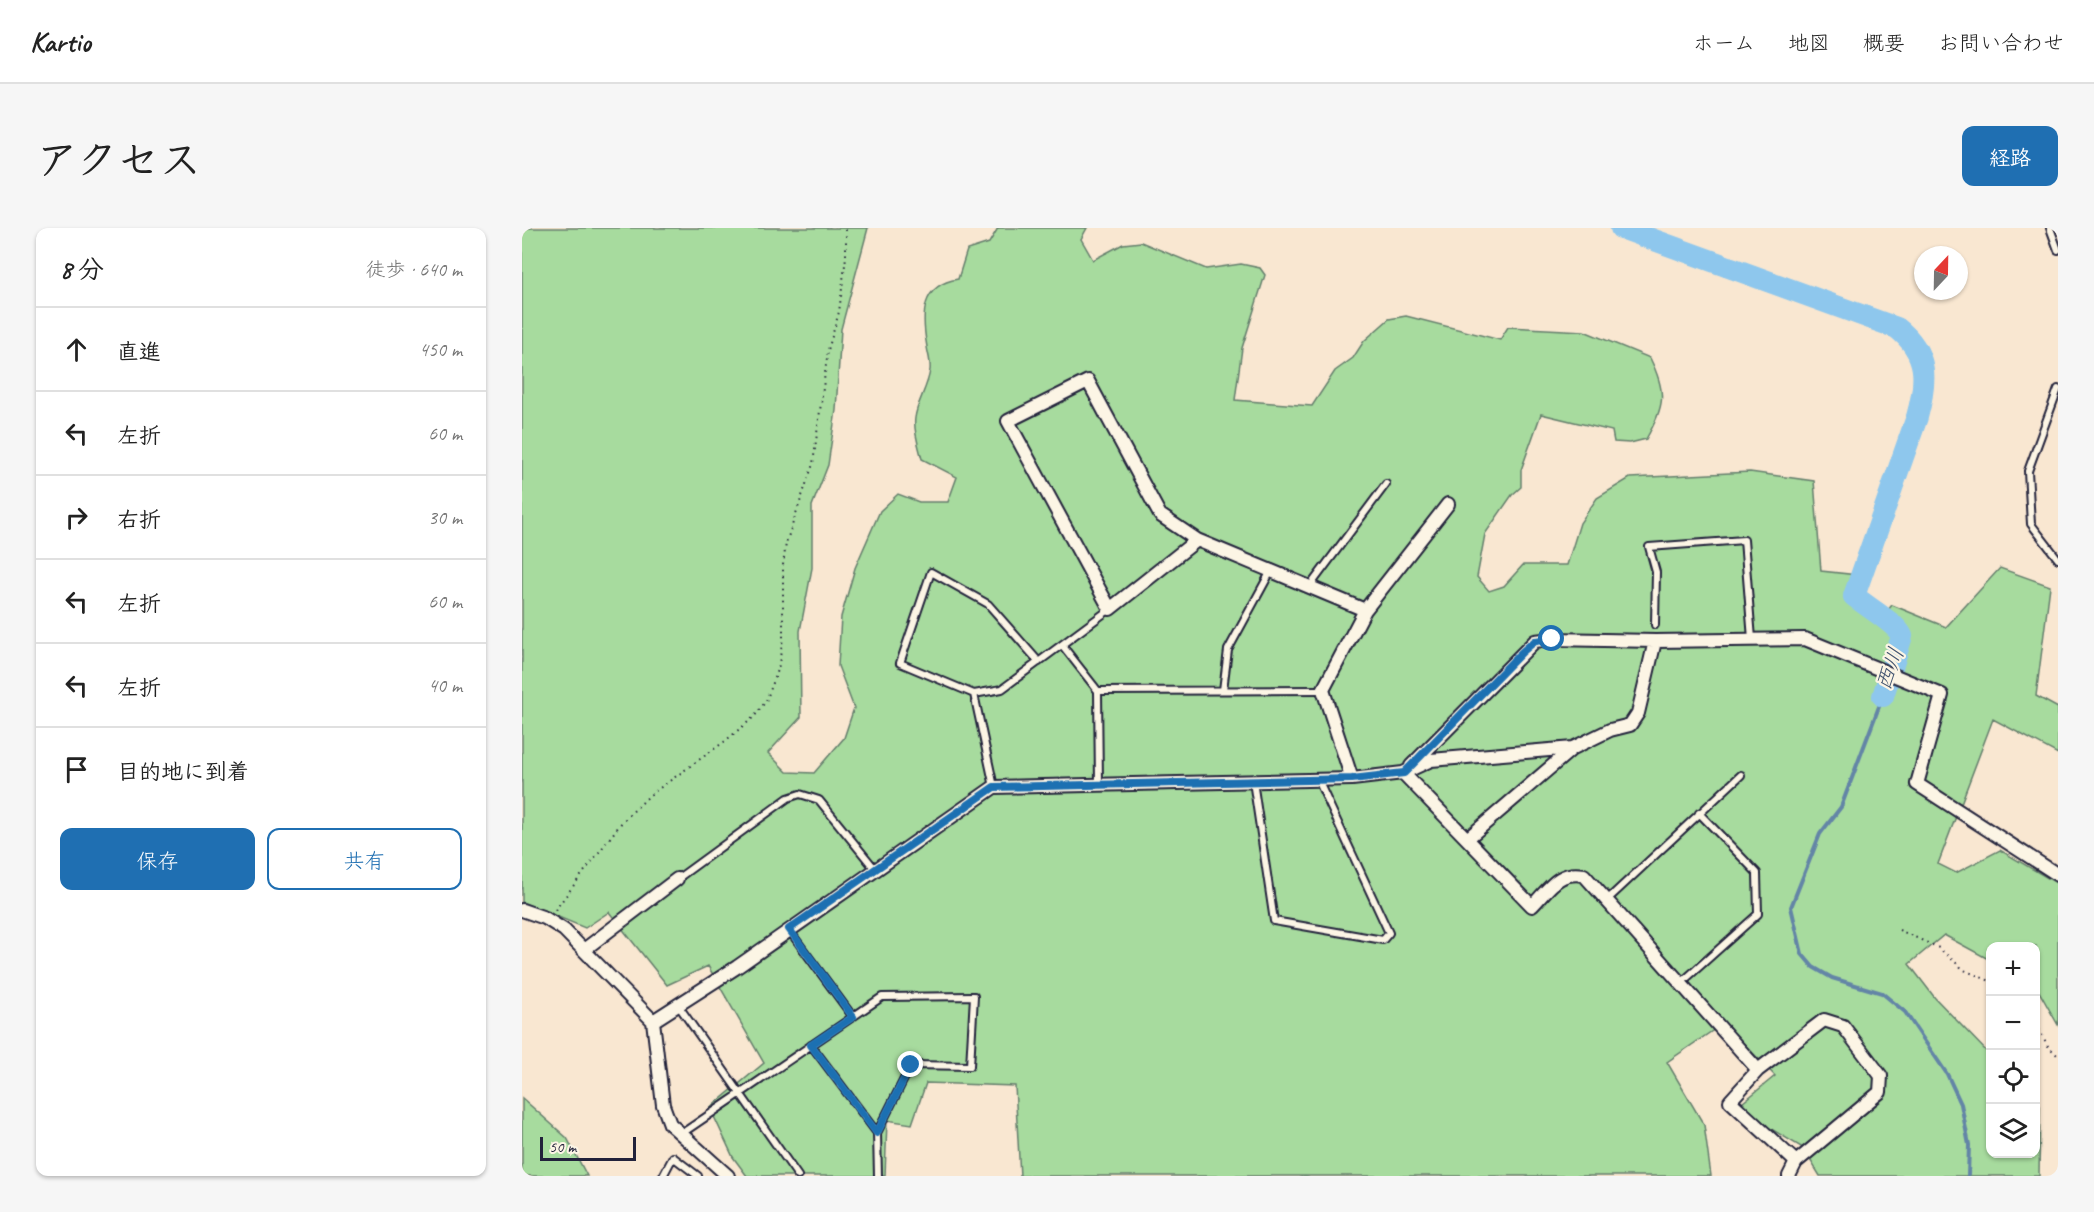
<!DOCTYPE html>
<html lang="ja">
<meta charset="utf-8">
<style>
:root{--surface:#fff;--page:#f6f6f6;--text:#222;--muted:#767676;--line:#e0e0e0;--accent:#1f6fb2}
body{margin:0;font-family:Caveat,"Klee One",sans-serif;background:var(--page);color:var(--text)}
.controls{position:absolute;right:18px;bottom:18px;display:grid;overflow:hidden;border-radius:12px;box-shadow:0 2px 4px #0004}
.controls button{width:54px;height:54px;display:grid;place-items:center;padding:0;border:0;border-bottom:2px solid var(--line);background:var(--surface);color:var(--text);font:30px sans-serif}
.compass{position:absolute;left:1392px;top:18px;width:54px;height:54px;border-radius:50%;background:var(--surface);box-shadow:0 2px 4px #0004;rotate:22deg}
.scale{position:absolute;left:18px;bottom:15px;width:96px;box-sizing:border-box;padding-left:6px;border:3px solid #22223b;border-top:0;font-size:16px;line-height:21px;white-space:nowrap;color:#22223b;-webkit-text-stroke:4px #fcf5e5;paint-order:stroke}
.stop{position:absolute;width:18px;height:18px;margin:-14px;border:4px solid #1f6fb2;border-radius:50%;background:#fff}
.stop.end{background:#1f6fb2;border-color:#fff;box-shadow:0 2px 6px #0008}
.list{margin:0;padding:0;list-style:none}
h2{display:flex;justify-content:space-between;align-items:center;height:78px;margin:0;padding:0 24px;font-size:26px}
h2 small{font-size:20px;font-weight:400;color:var(--muted)}
.list li{display:grid;grid-template-columns:39px 1fr auto;gap:18px;align-items:center;box-sizing:border-box;height:84px;padding:0 24px;border-top:2px solid var(--line)}
.list b{display:block;font-size:22px;white-space:nowrap}
.list em{font-size:20px;font-style:normal;color:var(--muted)}
.actions{display:flex;gap:12px;padding:18px 24px}
.actions a{flex:1;padding:14px 0;border:2px solid var(--accent);border-radius:12px;text-align:center;font-size:21px;color:var(--accent)}
.actions .main{background:var(--accent);color:#fff}
.icon{flex:none;width:33px;height:33px;fill:none;stroke:currentColor;stroke-width:2;stroke-linecap:round;stroke-linejoin:round}
.map{position:relative;flex:none;width:1536px;height:948px;overflow:hidden;border-radius:12px}
header{display:flex;align-items:center;gap:36px;box-sizing:border-box;height:84px;padding:0 30px;background:var(--surface);border-bottom:2px solid var(--line)}
header strong{font-size:28px}
nav{display:flex;gap:33px;margin-inline-start:auto;font-size:21px}
.intro{display:flex;align-items:center;justify-content:space-between;box-sizing:border-box;height:144px;padding:0 36px}
h1{margin:0;font-size:42px}
.button{padding:15px 27px;border-radius:12px;background:var(--accent);color:#fff;font-size:21px;font-weight:700}
main{display:flex;gap:36px;padding:0 36px}
aside{flex:1;background:var(--surface);border-radius:12px;box-shadow:0 2px 4px #0004}
.map>svg:first-child{display:block}
.green{fill:#a7db9e;stroke:#647e6c;stroke-width:1.5}
.lines{fill:none;stroke-linecap:round;stroke-linejoin:round}
.stream{stroke:#6385a6;stroke-width:4}
.river{stroke:#8ec7ed;stroke-width:22}
.service-casing{stroke:#22223b;stroke-width:10}
.minor-casing{stroke:#22223b;stroke-width:16}
.path{stroke:#22223b;stroke-width:2;stroke-dasharray:1.5 4.5;stroke-linecap:butt}
.service{stroke:#fcf5e5;stroke-width:6}
.minor{stroke:#fcf5e5;stroke-width:12}
.route{stroke:#1f6fb2;stroke-width:8}
.labels{text-anchor:middle;dominant-baseline:central;stroke-width:4.5;stroke-linejoin:round;paint-order:stroke}
.water-label{font-size:22px;font-style:italic;fill:#425470;stroke:#fcf5e5}
</style>
<header>
<strong>Kartio</strong>
<nav><a>ホーム</a><a>地図</a><a>概要</a><a>お問い合わせ</a></nav>
</header>
<div class="intro"><h1>アクセス</h1><a class="button">経路</a></div>
<main>
<aside>
<h2>8 分<small>徒歩 · 640 m</small></h2>
<ul class="list">
<li><svg class="icon" aria-label="ahead" viewBox="0 0 24 24"><path d="M12 20V5M6 11l6-6 6 6"/></svg><div><b>直進</b></div><em>450 m</em></li>
<li><svg class="icon" aria-label="left" viewBox="0 0 24 24"><path d="M17 20v-9H6M10 6l-5 5 5 5"/></svg><div><b>左折</b></div><em>60 m</em></li>
<li><svg class="icon" aria-label="right" viewBox="0 0 24 24"><path d="M7 20v-9h11M14 6l5 5-5 5"/></svg><div><b>右折</b></div><em>30 m</em></li>
<li><svg class="icon" aria-label="left" viewBox="0 0 24 24"><path d="M17 20v-9H6M10 6l-5 5 5 5"/></svg><div><b>左折</b></div><em>60 m</em></li>
<li><svg class="icon" aria-label="left" viewBox="0 0 24 24"><path d="M17 20v-9H6M10 6l-5 5 5 5"/></svg><div><b>左折</b></div><em>40 m</em></li>
<li><svg class="icon" aria-label="arrive" viewBox="0 0 24 24"><path d="M6 21V4h12l-3 4 3 4H6"/></svg><div><b>目的地に到着</b></div></li>
</ul>
<div class="actions"><a class="main">保存</a><a>共有</a></div>
</aside>
<div class="map">
<svg width="1536" height="948" viewBox="0 0 1536 948">
<rect width="100%" height="100%" fill="#f9e7d1"/>
<filter id="ink" filterUnits="userSpaceOnUse"><feTurbulence type="fractalNoise" baseFrequency=".0167" numOctaves="2"/><feDisplacementMap in="SourceGraphic" scale="12" xChannelSelector="R" yChannelSelector="G"/><feConvolveMatrix kernelMatrix="1 2 1 2 8 2 1 2 1" color-interpolation-filters="sRGB"/></filter>
<g filter="url(#ink)">
<path class="green" d="M 0,0 L 346,0 L 319,101 L 314,182 L 306,237 L 290,278 L 290,340 L 278,403 L 279,489 L 246,525 L 265,544 L 292,545 L 322,510 L 332,480 L 316,438 L 319,389 L 333,340 L 358,283 L 376,266 L 397,274 L 426,274 L 435,249 L 400,231 C 397,219 391,202 393,190 C 395,174 406,159 408,142 C 409,134 406,126 405,119 C 399,86 399,57 436,51 L 445,22 L 467,15 L 476,0 L 565,0 L 559,11 L 571,32 L 601,16 L 619,14 L 684,41 L 719,36 L 738,40 L 743,47 L 720,120 L 713,172 L 790,178 L 813,143 L 831,130 L 842,113 L 867,91 L 884,88 L 978,112 L 986,99 L 1062,103 L 1128,130 C 1145,165 1143,178 1124,211 L 1108,215 L 1092,214 L 1090,203 L 1019,186 L 999,242 L 999,259 L 990,267 L 963,306 L 955,349 L 967,363 L 982,358 L 1001,337 L 1045,337 L 1058,295 L 1075,270 L 1108,250 L 1228,244 L 1292,253 L 1299,343 L 1345,348 L 1338,367 L 1363,386 L 1370,377 L 1424,399 L 1478,340 L 1528,358 L 1514,468 L 1536,480 L 1536,526 L 1471,491 L 1416,636 L 1434,645 L 1478,622 L 1536,656 L 1536,797 L 1514,758 L 1514,718 L 1468,718 L 1468,732 L 1422,707 L 1387,736 L 1413,770 L 1468,827 L 1468,926 L 1514,926 L 1514,873 L 1518,878 L 1517,948 L 1298,948 L 1281,920 L 1214,880 L 1253,848 L 1202,795 L 1145,834 L 1182,897 L 1189,948 L 498,948 L 493,858 L 404,855 L 390,896 L 365,892 L 363,948 L 225,948 L 211,929 L 188,880 L 242,835 L 186,738 L 145,757 L 87,684 L 63,700 L 0,674 Z
M 0,870 L 45,910 L 65,948 L 0,948 Z"/>
<g class="lines">
<path class="stream" d="M 1361,468 L 1319,579 L 1298,606 L 1269,679 L 1280,726 L 1291,739 L 1310,750 L 1360,765 L 1383,784 L 1425,846 L 1439,876 L 1447,917 L 1446,948"/>
<path class="river" d="M 1099,0 L 1375,100 C 1407,125 1405,153 1395,189 L 1332,368 C 1344,378 1375,396 1380,408 L 1361,468"/>
<defs>
<path id="service" d="M 1528,0 L 1536,22
M 1536,161 L 1506,243 L 1509,296 L 1536,331
M 788,358 L 864,256
M 1133,397 L 1134,344 L 1127,319 L 1222,312 L 1230,411
M 540,417 L 576,463 L 577,556
M 701,462 L 706,422 L 749,343
M 576,463 L 801,462
M 452,466 L 378,435 L 409,344 L 466,376 L 517,434
M 731,553 L 752,693 L 861,712 L 867,705 L 796,552
M 472,559 L 452,466 L 480,461 L 588,381
M 155,651 L 266,570 L 278,566 L 297,572 L 353,641
M 1085,672 L 1219,547
M 267,702 L 331,789
M 1159,755 L 1236,686 L 1235,645 L 1177,585
M 156,777 L 276,948
M 289,817 L 355,905
M 159,906 L 360,769 L 452,768 L 448,838 L 389,837 L 355,905 L 356,948
M 141,948 L 151,929 L 176,948"/>
<path id="minor" d="M 675,312 L 588,381 L 486,193 L 566,153 L 638,287 L 675,312 L 843,382
M 889,538 L 1013,413 L 1030,411 L 1133,413 L 1283,411 L 1420,467 L 1395,556 L 1536,647
M 881,545 L 1010,678 C 1027,661 1036,642 1062,647 L 1236,842
M 830,551 L 801,462 L 843,382 L 926,276
M 945,611 L 1051,520
M 0,682 L 23,690 L 42,702 L 131,793 L 141,877 L 148,896 L 206,948
M 63,721 L 155,651
M 1302,792 L 1321,798 L 1359,848 L 1358,864 L 1274,934 L 1208,873 L 1236,842 Z
M 131,793 L 215,739 L 472,559 L 830,551 L 881,545 L 909,532 L 1051,520 L 1088,502 L 1108,497 L 1116,485 L 1133,413
M 1267,948 L 1274,934"/>
</defs>
<use href="#service" class="service-casing"/>
<use href="#minor" class="minor-casing"/>
<path class="path" d="M 33,682 L 100,594 L 128,567 L 202,514 L 232,489 L 244,473 L 256,442 L 261,410 L 261,337 L 264,315 L 291,236 L 306,122 L 317,84 L 324,29 L 324,0
M 1377,702 L 1417,720 L 1442,742 L 1468,753
M 1514,796 L 1526,818 L 1536,828"/>
<use href="#service" class="service"/>
<use href="#minor" class="minor"/>
</g>
</g>
<g class="lines" filter="url(#ink)">
<path class="route" d="M 389,837 L 355,905 L 289,817 L 331,789 L 267,701 L 472,559 L 830,551 L 882,545 L 1000,424 L 1013,413 L 1030,411"/>
</g>
<g class="labels">
<g class="water-label">
<text transform="translate(1368 441) rotate(-70)">西川</text>
</g>
</g>
</svg>
<div class="controls">
<button>+</button>
<button>−</button>
<button><svg class="icon" aria-label="locate" viewBox="0 0 24 24"><circle cx="12" cy="12" r="6"/><path d="M12 2v4M12 18v4M2 12h4M18 12h4"/></svg></button>
<button><svg class="icon" aria-label="layers" viewBox="0 0 24 24"><path d="M12 4l9 5-9 5-9-5zM3 14l9 5 9-5"/></svg></button>
</div>
<svg class="compass" viewBox="-18 -18 36 36"><path d="M0-13l5 13h-10z" fill="#e53935"/><path d="M0 13l5-13h-10z" fill="#767676"/></svg>
<div class="scale">50 m</div>
<div class="stop" style="left:1030px;top:411px"></div>
<div class="stop end" style="left:389px;top:837px"></div>
</div>
</main>
